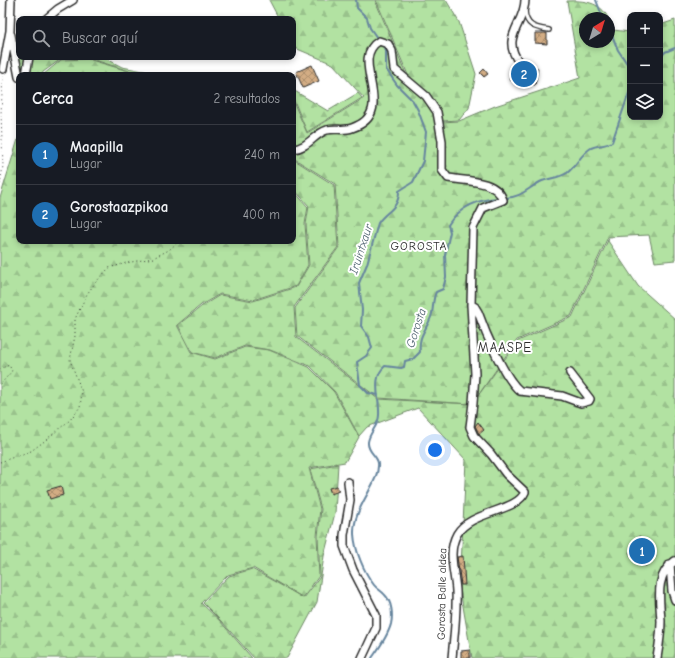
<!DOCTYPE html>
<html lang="es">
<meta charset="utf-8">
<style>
:root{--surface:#171b24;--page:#242831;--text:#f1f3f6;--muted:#9ea1a6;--line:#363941;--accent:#1f6fb2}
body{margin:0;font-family:"Comic Neue",sans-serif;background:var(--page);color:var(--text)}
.controls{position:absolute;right:12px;top:12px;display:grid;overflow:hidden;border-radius:8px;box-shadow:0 2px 6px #0003}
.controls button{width:36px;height:36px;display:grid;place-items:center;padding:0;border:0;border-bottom:1px solid var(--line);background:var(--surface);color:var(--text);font:20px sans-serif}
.compass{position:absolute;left:579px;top:12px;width:36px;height:36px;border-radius:50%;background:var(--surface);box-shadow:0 2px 6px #0003;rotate:38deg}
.you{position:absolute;left:435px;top:450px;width:14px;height:14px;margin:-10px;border:3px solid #fff;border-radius:50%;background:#1a73e8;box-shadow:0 0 0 6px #1a73e833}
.badge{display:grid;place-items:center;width:26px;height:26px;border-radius:50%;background:var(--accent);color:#fff;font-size:13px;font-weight:700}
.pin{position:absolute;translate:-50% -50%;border:2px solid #fff;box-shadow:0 1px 4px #0006}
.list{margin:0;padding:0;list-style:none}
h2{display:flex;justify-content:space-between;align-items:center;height:52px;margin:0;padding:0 16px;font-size:17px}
h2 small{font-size:13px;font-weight:400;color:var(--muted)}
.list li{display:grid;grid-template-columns:26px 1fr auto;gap:12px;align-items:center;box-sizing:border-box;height:60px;padding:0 16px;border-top:1px solid var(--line)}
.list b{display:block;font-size:15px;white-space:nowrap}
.list p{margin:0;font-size:13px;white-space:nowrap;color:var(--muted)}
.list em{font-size:13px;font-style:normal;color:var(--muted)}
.icon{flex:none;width:22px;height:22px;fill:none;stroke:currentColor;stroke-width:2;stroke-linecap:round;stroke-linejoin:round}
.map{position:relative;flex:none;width:675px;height:658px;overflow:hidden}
.search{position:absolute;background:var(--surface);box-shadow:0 2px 6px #0003;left:16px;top:16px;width:280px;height:44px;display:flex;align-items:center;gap:10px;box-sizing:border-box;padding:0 14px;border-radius:8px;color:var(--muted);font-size:15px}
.panel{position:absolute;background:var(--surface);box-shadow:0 2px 6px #0003;left:16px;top:72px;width:280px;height:172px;border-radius:8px}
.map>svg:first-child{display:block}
.forest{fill:url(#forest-firs);stroke:#6e8666}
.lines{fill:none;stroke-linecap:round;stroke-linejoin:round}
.stream{stroke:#66859e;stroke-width:2}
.building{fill:url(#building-cross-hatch);stroke:#2b2b2b}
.lane-casing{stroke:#2b2b2b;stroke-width:6}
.street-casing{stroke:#2b2b2b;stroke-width:10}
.path{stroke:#2b2b2b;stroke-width:1;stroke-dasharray:1 3;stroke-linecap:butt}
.lane{stroke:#fff;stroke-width:3.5}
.street{stroke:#fff;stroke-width:7}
.labels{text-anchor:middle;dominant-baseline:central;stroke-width:4;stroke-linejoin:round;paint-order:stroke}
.street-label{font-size:11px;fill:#2b2b2b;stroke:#fff}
.neighbourhood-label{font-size:12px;letter-spacing:1px;fill:#2b2b2b;stroke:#fff}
.water-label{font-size:12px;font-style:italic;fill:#4d606e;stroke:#fff}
.quarter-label{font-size:13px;letter-spacing:1px;fill:#2b2b2b;stroke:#fff}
</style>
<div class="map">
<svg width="675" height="658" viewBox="0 0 675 658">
<defs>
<pattern id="forest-firs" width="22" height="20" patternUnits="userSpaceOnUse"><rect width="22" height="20" fill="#b2e2a2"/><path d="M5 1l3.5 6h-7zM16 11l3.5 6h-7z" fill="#99c28c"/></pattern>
<pattern id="building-cross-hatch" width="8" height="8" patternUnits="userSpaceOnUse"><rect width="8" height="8" fill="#d3ad84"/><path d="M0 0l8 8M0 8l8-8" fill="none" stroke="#ab8d6c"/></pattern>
</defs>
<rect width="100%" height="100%" fill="#fff"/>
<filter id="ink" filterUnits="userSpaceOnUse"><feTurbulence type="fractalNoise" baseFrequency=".025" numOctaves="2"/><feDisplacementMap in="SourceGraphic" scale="8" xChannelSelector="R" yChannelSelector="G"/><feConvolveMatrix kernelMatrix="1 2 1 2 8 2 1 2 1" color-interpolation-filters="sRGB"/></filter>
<g filter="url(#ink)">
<path class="forest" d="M 269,0 L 375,0 L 407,76 L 442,122 L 459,121 L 495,106 L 580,78 L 567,1 C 583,0 601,2 608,18 L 585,18 L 585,42 L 609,42 L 609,20 L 613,30 L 630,32 L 630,117 L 660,117 L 660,25 L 675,20 L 675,260 L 655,262 L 649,235 L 608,237 L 571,316 L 517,340 L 472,404 L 378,398 L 297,336 L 295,308 L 339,247 L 335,184 L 293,158 L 293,101 L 307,133 L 364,98 L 333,64 L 295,48 L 293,44 L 293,19 L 279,19 Z
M 376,0 L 446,0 L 459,22 L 476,74 L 469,108 L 459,120 L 442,121 L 408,75 Z
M 16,44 L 19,44 L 19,57 L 103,57 L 122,67 L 165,75 L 142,75 L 88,58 L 61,59 L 43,72 L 42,75 L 20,75 Z
M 88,59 L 135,73 L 139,75 L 43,75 L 61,60 Z
M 293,90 L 328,111 L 358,93 L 362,98 L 307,132 L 293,98 Z
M 19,136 L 19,241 L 293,241 L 293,190 L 308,207 L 305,224 L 308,265 L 296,286 L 253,300 L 220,294 L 201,305 L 177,325 L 191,352 L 215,359 L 245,347 L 269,350 L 309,367 L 334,392 L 359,437 L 345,462 L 309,468 L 320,509 L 317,536 L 319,576 L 303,598 L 253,568 L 228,575 L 201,603 L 220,621 L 252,658 L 0,658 L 0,198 Z
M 293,159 L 334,185 L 338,247 L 294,307 L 296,337 L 378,399 L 472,404 L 518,341 L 572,317 L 609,238 L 608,241 L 638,286 L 675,319 L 675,658 L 472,658 L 460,589 L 466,460 L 418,408 L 367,427 L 359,436 L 335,392 L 310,366 L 270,350 L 245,346 L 215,358 L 192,352 L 178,325 L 202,306 L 220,295 L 253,301 L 296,287 L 309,265 L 306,224 L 309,206 L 293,188 Z
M 338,464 L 335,513 L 324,556 L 317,602 L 287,658 L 254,658 L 221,621 L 203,603 L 229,576 L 252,569 L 304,598 L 320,577 L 318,536 L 321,509 L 310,469 Z"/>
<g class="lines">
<path class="stream" d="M 356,0 L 357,8 L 367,18 L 370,28 L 377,38
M 596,0 L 603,18
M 609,28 L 618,50 L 630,68
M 660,58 L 665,52 L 675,48
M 504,198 C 520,198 527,189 540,182 C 549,178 559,178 567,173 C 576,166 581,154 591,148 C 598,145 605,146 612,142 L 630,90
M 378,395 L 368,393 L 360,385 L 357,362 L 366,356 L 372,348 L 369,337 L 361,326 L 362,310 L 359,283 L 367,264 L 378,223 C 387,210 399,209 399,191 L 413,182 L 423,161 L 426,132 L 418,110 L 413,101 L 397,85 L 386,69 L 386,51 L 383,46
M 372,658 C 379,648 388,636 391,624 C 393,615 392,602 385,595 C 382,591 377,589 374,585 C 364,572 355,551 354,534 C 353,506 380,484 378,463 C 377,455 367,452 368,442 C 369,432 379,426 379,415 C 380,398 371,378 385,366 L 401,368 L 404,367 L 405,361 L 413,359 L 420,352 C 418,335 426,331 431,317 C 434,309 432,300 436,292 L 443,289 L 446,277 L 445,255 L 450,232 L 448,225 C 459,207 479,199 499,198"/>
</g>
<path class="building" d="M 535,33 L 547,33 L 547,44 L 535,43 Z
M 312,65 L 319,81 L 303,88 L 296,72 Z
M 523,65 L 538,68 L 535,85 L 510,80 L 513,67 L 520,68 Z
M 484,69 L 488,74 L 484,77 L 480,73 Z
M 478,422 L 484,430 L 479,434 L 475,426 Z
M 61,486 L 63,495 L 50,499 L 47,490 Z
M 337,486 L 339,491 L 331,494 L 329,488 Z
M 639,536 L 655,548 L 649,556 L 652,558 L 646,566 L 629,553 L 632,549 L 630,548 Z
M 463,556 L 465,585 L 461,585 L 457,557 Z
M 470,650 L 470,658 L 461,658 L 461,651 Z"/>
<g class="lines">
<defs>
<path id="lane" d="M 525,11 C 526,27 536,28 549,30"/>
<path id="street" d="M 46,19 L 58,9 L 73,0
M 11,35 L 19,77
M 519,62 C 500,37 525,24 525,0
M 3,69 L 10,31 L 11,0
M 26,75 L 29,57
M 293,149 C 308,148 314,134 327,130 C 335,128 344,131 352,128 C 400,112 347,60 379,41 L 388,44 L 392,51 L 394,69 L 426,96 L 437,112 L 442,141 L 442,170 L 448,178 C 466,181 497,180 503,200 L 483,208 L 473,228 L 471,305
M 348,482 L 350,500 L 344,535 L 344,546 L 353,570 L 376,615 L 376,628 L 362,658
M 670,564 L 672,591 L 675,600
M 452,658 C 454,636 457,613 456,591 C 455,572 447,552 457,534 C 470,511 517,512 525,492 L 506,474 L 491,454 L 474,436 L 470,427 L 473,403 L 475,374 L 471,305 L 475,307 L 478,312 C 485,332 504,378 520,391 L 562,396 L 581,403 L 589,401 L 590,399 L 570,373
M 657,658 C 659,646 661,633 661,621 C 660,600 654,575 675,561"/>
</defs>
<use href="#lane" class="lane-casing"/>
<use href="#street" class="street-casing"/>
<path class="path" d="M 0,184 L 3,166 L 1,113 L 3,76
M 0,369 L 9,365 L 12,371 L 0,385
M 0,462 L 31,451 L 42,443 L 70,420 L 80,407 L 82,392 L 70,360 L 75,336 L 75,319 L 87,294 L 95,283 L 109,268 L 126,263 L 153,258 L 169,250 L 179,241"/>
<use href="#lane" class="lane"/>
<use href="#street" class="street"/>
</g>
</g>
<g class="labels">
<g class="street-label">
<text transform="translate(442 594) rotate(-89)">Gorosta Balle aldea</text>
</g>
<g class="neighbourhood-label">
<text x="419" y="246">GOROSTA</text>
</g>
<g class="water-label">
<text transform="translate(361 249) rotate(-72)">Iruintxaur</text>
<text transform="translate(416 328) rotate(-72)">Gorosta</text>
</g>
<g class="quarter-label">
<text x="505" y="347">MAASPE</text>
</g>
</g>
</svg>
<div class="controls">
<button>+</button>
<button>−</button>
<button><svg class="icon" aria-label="layers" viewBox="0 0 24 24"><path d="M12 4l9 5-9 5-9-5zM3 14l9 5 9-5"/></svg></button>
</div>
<svg class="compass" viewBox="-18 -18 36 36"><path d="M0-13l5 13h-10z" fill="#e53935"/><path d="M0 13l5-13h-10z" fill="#9ea1a6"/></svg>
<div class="you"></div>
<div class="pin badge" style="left:642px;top:551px">1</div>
<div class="pin badge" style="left:524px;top:74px">2</div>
<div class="search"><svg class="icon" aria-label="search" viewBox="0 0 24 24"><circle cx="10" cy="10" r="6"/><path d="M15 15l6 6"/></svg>Buscar aquí</div>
<section class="panel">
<h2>Cerca<small>2 resultados</small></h2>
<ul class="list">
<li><span class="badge">1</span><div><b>Maapilla</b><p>Lugar</p></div><em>240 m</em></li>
<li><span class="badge">2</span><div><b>Gorostaazpikoa</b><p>Lugar</p></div><em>400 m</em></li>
</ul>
</section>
</div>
